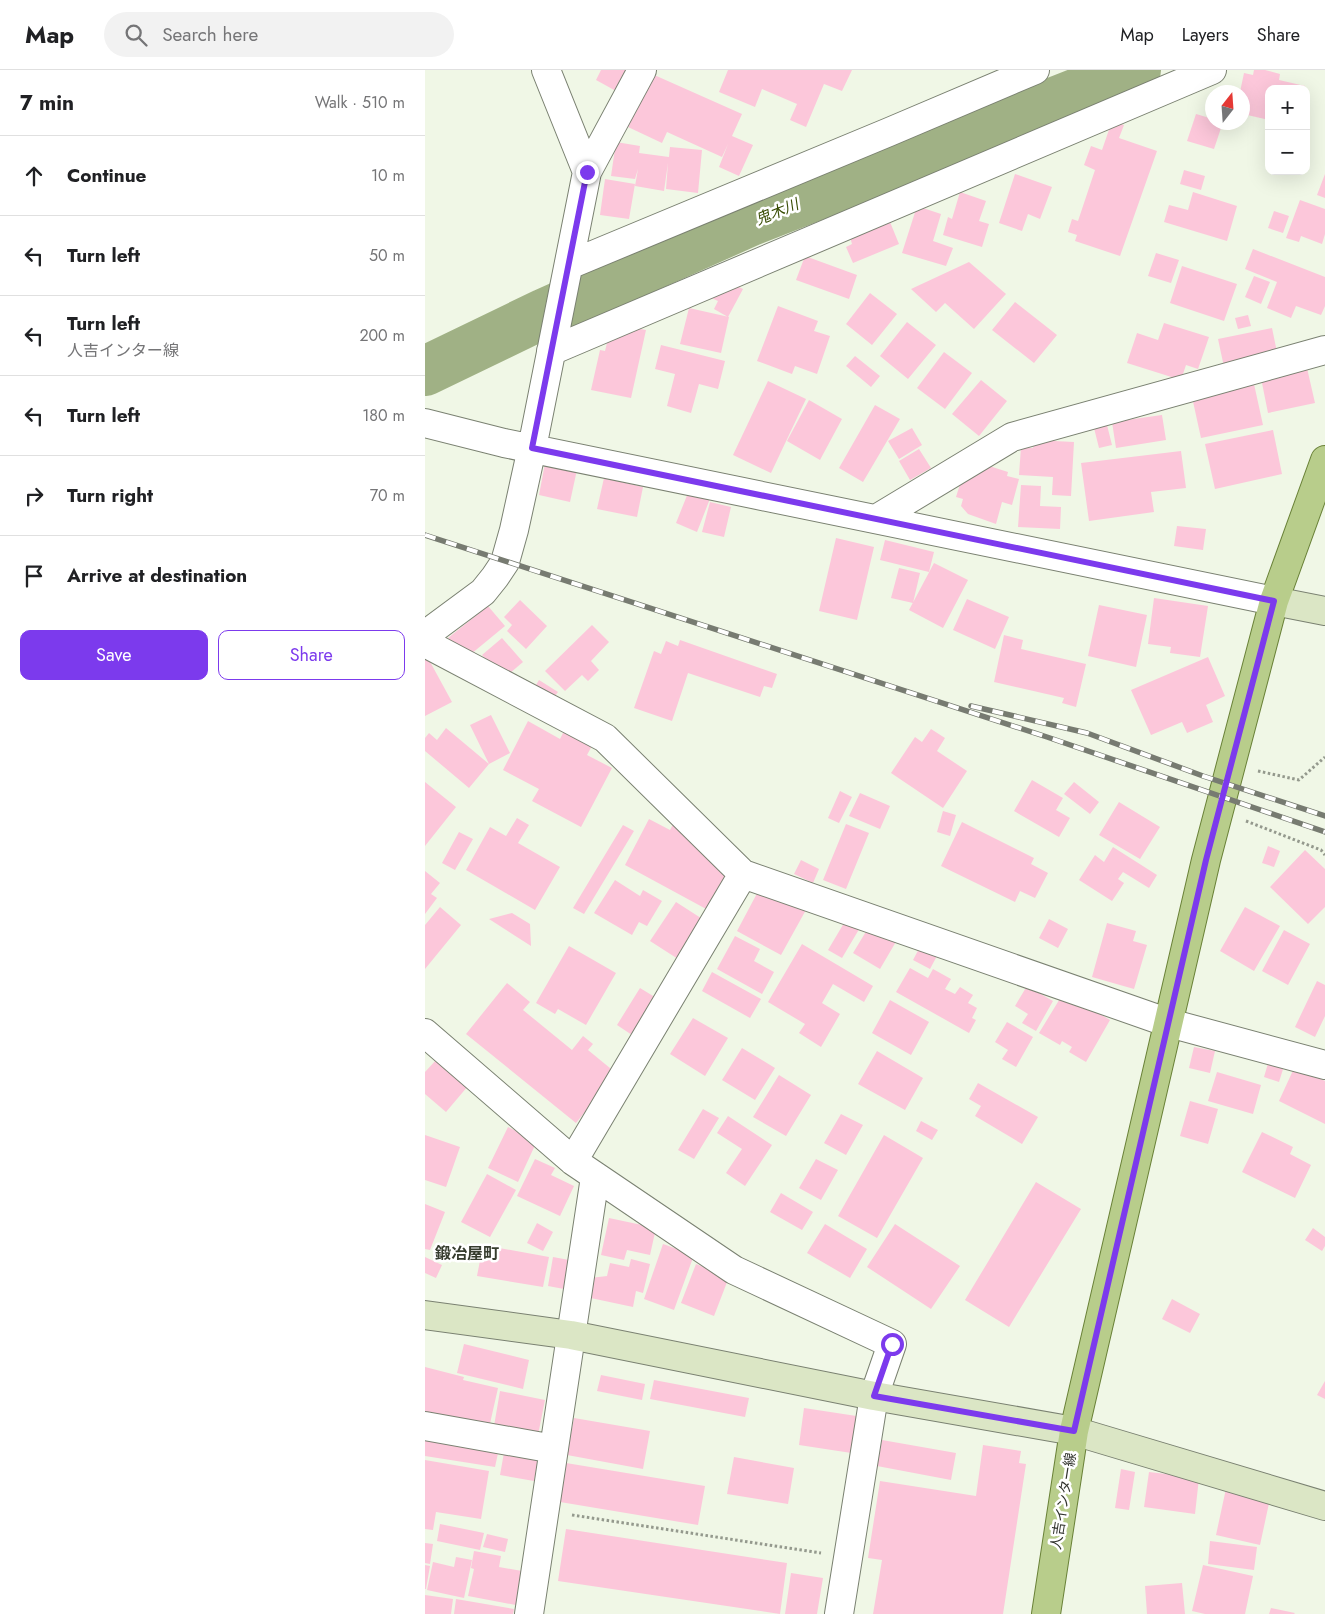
<!DOCTYPE html>
<meta charset="utf-8">
<style>
:root{--surface:#fff;--page:#f2f2f2;--text:#202124;--muted:#757577;--line:#e0e0e0;--accent:#7c3aed}
body{margin:0;font-family:Jost,"Noto Sans JP",sans-serif;background:var(--page);color:var(--text)}
.controls{position:absolute;right:15px;top:15px;display:grid;overflow:hidden;border-radius:10px;box-shadow:0 5px 20px #0002}
.controls button{width:45px;height:45px;display:grid;place-items:center;padding:0;border:0;border-bottom:1px solid var(--line);background:var(--surface);color:var(--text);font:25px sans-serif}
.compass{position:absolute;left:780px;top:15px;width:45px;height:45px;border-radius:50%;background:var(--surface);box-shadow:0 5px 20px #0002;rotate:17deg}
.stop{position:absolute;width:15px;height:15px;margin:-11px;border:4px solid #7c3aed;border-radius:50%;background:#fff}
.stop.end{background:#7c3aed;border-color:#fff;box-shadow:0 1px 5px #0008}
.list{margin:0;padding:0;list-style:none}
h2{display:flex;justify-content:space-between;align-items:center;height:65px;margin:0;padding:0 20px;font-size:21px}
h2 small{font-size:16px;font-weight:400;color:var(--muted)}
.list li{display:grid;grid-template-columns:32px 1fr auto;gap:15px;align-items:center;box-sizing:border-box;height:80px;padding:0 20px;border-top:1px solid var(--line)}
.list b{display:block;font-size:19px;white-space:nowrap}
.list p{margin:0;font-size:16px;white-space:nowrap;color:var(--muted)}
.list em{font-size:16px;font-style:normal;color:var(--muted)}
.actions{display:flex;gap:10px;padding:15px 20px}
.actions a{flex:1;padding:11px 0;border:1px solid var(--accent);border-radius:10px;text-align:center;font-size:18px;color:var(--accent)}
.actions .main{background:var(--accent);color:#fff}
.icon{flex:none;width:28px;height:28px;fill:none;stroke:currentColor;stroke-width:2;stroke-linecap:round;stroke-linejoin:round}
.map{position:relative;flex:none;width:900px;height:1544px;overflow:hidden}
header{display:flex;align-items:center;gap:30px;box-sizing:border-box;height:70px;padding:0 25px;background:var(--surface);border-bottom:1px solid var(--line)}
header strong{font-size:24px}
nav{display:flex;gap:28px;margin-inline-start:auto;font-size:18px}
.search{width:350px;height:45px;background:var(--page);display:flex;align-items:center;gap:12px;box-sizing:border-box;padding:0 18px;border-radius:28px;color:var(--muted);font-size:19px}
main{display:flex}
aside{flex:1;background:var(--surface)}
.map>svg:first-child{display:block}
.lines{fill:none;stroke-linecap:round;stroke-linejoin:round}
.river{stroke:#a0b185;stroke-width:50}
.building{fill:#fcc7da}
.street-casing{stroke:#7a8171;stroke-width:30}
.secondary-casing{stroke:#7a8171;stroke-width:30}
.primary-casing{stroke:#698137;stroke-width:30}
.path{stroke:#94998d;stroke-width:3;stroke-dasharray:2.5 2.5;stroke-linecap:butt}
.street{stroke:#fff;stroke-width:28}
.secondary{stroke:#dbe6c5;stroke-width:28}
.primary{stroke:#b8cd8b;stroke-width:28}
.rail-casing{stroke:#777b71;stroke-width:5.5}
.rail{stroke:#fff;stroke-width:4;stroke-dasharray:11;stroke-linecap:butt}
.route{stroke:#7c3aed;stroke-width:6}
.labels{text-anchor:middle;dominant-baseline:central;stroke-width:5;stroke-linejoin:round;paint-order:stroke}
.street-label{font-size:14px;fill:#30322c;stroke:#fff}
.water-label{font-size:15px;font-style:italic;fill:#384c03;stroke:#fff}
.quarter-label{font-size:16px;font-weight:bold;fill:#363c2e;stroke:#fff}
</style>
<header>
<strong>Map</strong>
<div class="search"><svg class="icon" aria-label="search" viewBox="0 0 24 24"><circle cx="10" cy="10" r="6"/><path d="M15 15l6 6"/></svg>Search here</div>
<nav><a>Map</a><a>Layers</a><a>Share</a></nav>
</header>
<main>
<aside>
<h2>7 min<small>Walk · 510 m</small></h2>
<ul class="list">
<li><svg class="icon" aria-label="ahead" viewBox="0 0 24 24"><path d="M12 20V5M6 11l6-6 6 6"/></svg><div><b>Continue</b></div><em>10 m</em></li>
<li><svg class="icon" aria-label="left" viewBox="0 0 24 24"><path d="M17 20v-9H6M10 6l-5 5 5 5"/></svg><div><b>Turn left</b></div><em>50 m</em></li>
<li><svg class="icon" aria-label="left" viewBox="0 0 24 24"><path d="M17 20v-9H6M10 6l-5 5 5 5"/></svg><div><b>Turn left</b><p>人吉インター線</p></div><em>200 m</em></li>
<li><svg class="icon" aria-label="left" viewBox="0 0 24 24"><path d="M17 20v-9H6M10 6l-5 5 5 5"/></svg><div><b>Turn left</b></div><em>180 m</em></li>
<li><svg class="icon" aria-label="right" viewBox="0 0 24 24"><path d="M7 20v-9h11M14 6l5 5-5 5"/></svg><div><b>Turn right</b></div><em>70 m</em></li>
<li><svg class="icon" aria-label="arrive" viewBox="0 0 24 24"><path d="M6 21V4h12l-3 4 3 4H6"/></svg><div><b>Arrive at destination</b></div></li>
</ul>
<div class="actions"><a class="main">Save</a><a>Share</a></div>
</aside>
<div class="map">
<svg width="900" height="1544" viewBox="0 0 900 1544">
<rect width="100%" height="100%" fill="#f0f7e6"/>
<g class="lines">
<path class="river" d="M 0,301 L 120,243 L 326,151 L 711,0"/>
</g>
<path class="building" d="M 176,0 L 202,0 L 191,21 L 171,10 Z
M 303,0 L 427,0 L 417,21 L 399,14 L 381,57 L 365,50 L 372,34 L 337,19 L 330,37 L 294,22 Z
M 829,0 L 840,0 L 855,4 L 854,10 L 880,16 L 879,19 L 844,19 L 844,50 L 818,44 L 818,22 L 815,22 L 819,3 L 828,5 Z
M 227,4 L 317,44 L 307,66 L 328,75 L 314,106 L 294,97 L 303,74 L 297,87 L 242,62 L 237,73 L 203,57 Z
M 771,44 L 788,49 L 788,52 L 798,52 L 789,79 L 762,71 Z
M 687,51 L 699,55 L 694,68 L 732,81 L 695,186 L 650,171 L 652,165 L 643,162 L 647,149 L 653,151 L 670,100 L 659,95 L 666,76 L 677,80 Z
M 191,72 L 215,76 L 214,83 L 244,87 L 245,77 L 277,80 L 273,123 L 241,119 L 243,93 L 239,121 L 210,116 L 213,99 L 210,109 L 186,106 Z
M 759,100 L 780,106 L 776,120 L 755,114 Z
M 590,104 L 627,117 L 615,149 L 603,144 L 597,161 L 574,153 Z
M 900,104 L 900,128 L 892,125 Z
M 180,109 L 210,114 L 204,149 L 175,145 Z
M 535,122 L 561,131 L 554,151 L 564,154 L 557,177 L 518,165 L 523,147 L 527,149 Z
M 768,122 L 812,136 L 802,171 L 739,152 L 744,135 L 763,140 Z
M 875,130 L 900,139 L 900,164 L 897,174 L 876,166 L 874,172 L 861,168 Z
M 492,136 L 516,144 L 508,171 L 528,178 L 521,196 L 477,183 Z
M 849,141 L 864,146 L 858,163 L 843,158 Z
M 465,152 L 474,174 L 428,193 L 421,177 L 427,174 L 425,167 Z
M 828,179 L 900,207 L 900,236 L 896,245 L 871,236 L 866,248 L 842,238 L 852,212 L 820,199 Z
M 731,183 L 754,190 L 746,213 L 723,206 Z
M 380,186 L 432,205 L 424,229 L 371,210 Z
M 544,192 L 581,224 L 549,259 L 520,233 L 511,242 L 486,219 Z
M 757,196 L 812,214 L 799,251 L 745,233 Z
M 829,206 L 845,212 L 836,234 L 820,227 Z
M 306,213 L 318,219 L 303,247 L 289,239 L 293,231 L 284,227 L 290,217 L 301,223 Z
M 445,223 L 472,244 L 447,275 L 421,254 Z
M 590,232 L 632,265 L 609,293 L 567,260 Z
M 353,236 L 393,251 L 389,261 L 405,266 L 392,304 L 370,296 L 367,304 L 332,291 Z
M 264,238 L 304,247 L 296,283 L 255,274 Z
M 823,245 L 826,256 L 813,259 L 810,248 Z
M 482,252 L 511,275 L 483,309 L 455,286 Z
M 739,253 L 784,267 L 773,299 L 761,295 L 756,310 L 702,293 L 712,263 L 733,270 Z
M 199,256 L 221,260 L 206,328 L 166,320 L 175,280 L 180,281 L 183,269 Z
M 847,258 L 853,287 L 799,297 L 793,269 Z
M 236,275 L 300,291 L 293,319 L 274,314 L 266,343 L 242,336 L 250,304 L 230,299 Z
M 519,282 L 547,303 L 520,339 L 492,318 Z
M 430,286 L 455,306 L 446,317 L 421,296 Z
M 882,298 L 890,333 L 843,343 L 836,308 Z
M 556,310 L 582,331 L 554,366 L 527,344 Z
M 343,311 L 381,329 L 346,403 L 308,385 Z
M 829,314 L 838,355 L 776,368 L 767,327 Z
M 384,330 L 417,349 L 395,390 L 362,371 Z
M 450,335 L 475,349 L 438,412 L 414,398 Z
M 737,345 L 741,370 L 691,378 L 687,352 Z
M 682,355 L 687,375 L 674,378 L 669,358 Z
M 487,358 L 497,375 L 474,389 L 463,371 Z
M 848,360 L 857,404 L 790,419 L 780,374 Z
M 609,370 L 649,372 L 646,426 L 627,425 L 628,407 L 594,405 L 596,377 L 608,378 Z
M 494,379 L 506,398 L 485,410 L 474,391 Z
M 756,381 L 761,418 L 726,422 L 729,442 L 664,451 L 656,393 Z
M 121,388 L 153,395 L 145,432 L 114,425 Z
M 561,395 L 583,402 L 582,406 L 594,409 L 587,435 L 577,432 L 571,454 L 543,444 L 536,436 L 538,429 L 531,427 L 536,411 Z
M 179,408 L 218,417 L 212,447 L 172,439 Z
M 267,413 L 288,421 L 272,462 L 251,453 Z
M 596,415 L 616,416 L 615,436 L 636,437 L 635,459 L 593,457 Z
M 285,432 L 306,437 L 299,467 L 277,462 Z
M 752,456 L 781,459 L 778,480 L 749,476 Z
M 411,468 L 449,477 L 432,550 L 394,541 Z
M 460,470 L 509,482 L 504,502 L 455,490 Z
M 509,493 L 543,510 L 518,558 L 484,540 Z
M 474,498 L 495,503 L 488,533 L 466,528 Z
M 729,528 L 783,536 L 775,587 L 745,583 L 746,577 L 723,574 Z
M 542,529 L 584,547 L 570,579 L 528,560 Z
M 95,530 L 122,556 L 101,579 L 82,561 L 87,555 L 79,547 Z
M 674,535 L 722,545 L 711,597 L 663,586 Z
M 63,536 L 80,556 L 40,589 L 23,568 Z
M 167,555 L 184,572 L 166,591 L 174,600 L 163,611 L 157,605 L 140,621 L 120,601 Z
M 579,565 L 598,570 L 596,579 L 661,594 L 651,637 L 637,633 L 639,628 L 569,612 Z
M 77,568 L 98,592 L 78,609 L 57,585 Z
M 255,570 L 352,604 L 347,618 L 339,616 L 335,627 L 263,603 L 247,651 L 209,638 L 229,581 L 236,584 L 241,571 L 253,576 Z
M 783,587 L 800,626 L 781,635 L 788,652 L 762,663 L 757,652 L 726,665 L 706,620 Z
M 3,588 L 27,632 L 0,646 L 0,589 Z
M 114,610 L 133,622 L 126,631 L 108,620 Z
M 66,645 L 85,683 L 64,694 L 45,655 Z
M 103,651 L 135,669 L 141,657 L 169,672 L 162,685 L 187,698 L 156,757 L 107,731 L 114,719 L 78,700 Z
M 21,658 L 64,694 L 44,718 L 0,681 L 0,668 L 4,663 L 12,670 Z
M 506,659 L 520,668 L 512,681 L 542,701 L 518,738 L 466,703 L 490,667 L 497,672 Z
M 607,710 L 638,728 L 631,740 L 645,748 L 634,767 L 589,741 Z
M 0,712 L 31,737 L 0,776 Z
M 649,712 L 674,732 L 665,744 L 639,724 Z
M 415,721 L 427,727 L 414,753 L 403,748 Z
M 435,723 L 465,736 L 455,759 L 424,746 Z
M 694,732 L 735,757 L 715,789 L 674,765 Z
M 518,741 L 531,745 L 525,766 L 512,762 Z
M 252,747 L 305,799 L 283,840 L 200,795 L 224,749 L 245,760 Z
M 92,748 L 104,755 L 93,773 L 135,797 L 110,840 L 41,800 L 65,757 L 81,766 Z
M 537,752 L 609,788 L 606,794 L 623,803 L 610,828 L 595,821 L 590,832 L 516,796 Z
M 421,754 L 444,763 L 421,819 L 398,810 Z
M 198,755 L 209,761 L 159,844 L 148,838 Z
M 34,762 L 48,769 L 30,800 L 17,793 Z
M 843,776 L 855,781 L 849,797 L 837,793 Z
M 688,777 L 732,805 L 724,818 L 698,802 L 693,809 L 699,813 L 687,831 L 654,810 L 670,785 L 679,792 Z
M 880,780 L 900,799 L 900,837 L 883,854 L 845,817 Z
M 376,790 L 394,799 L 388,813 L 369,804 Z
M 0,801 L 15,813 L 6,824 L 12,828 L 0,844 Z
M 190,810 L 215,826 L 218,820 L 237,831 L 222,856 L 214,852 L 207,865 L 169,843 Z
M 337,814 L 382,838 L 356,885 L 312,861 Z
M 251,832 L 279,850 L 253,889 L 225,871 Z
M 15,837 L 36,855 L 0,899 L 0,855 Z
M 820,837 L 855,856 L 829,901 L 795,881 Z
M 87,843 L 105,854 L 106,876 L 64,849 Z
M 422,848 L 436,856 L 417,888 L 403,880 Z
M 624,849 L 643,859 L 633,878 L 614,868 Z
M 682,853 L 711,861 L 708,871 L 722,875 L 709,919 L 667,907 Z
M 445,855 L 472,870 L 455,899 L 428,883 Z
M 859,860 L 885,874 L 863,915 L 837,901 Z
M 310,866 L 335,879 L 329,891 L 349,902 L 337,924 L 292,899 Z
M 377,874 L 448,916 L 439,932 L 408,914 L 397,933 L 415,944 L 396,977 L 374,963 L 380,954 L 343,932 Z
M 496,875 L 513,884 L 505,899 L 488,890 Z
M 144,876 L 191,903 L 161,955 L 133,939 L 130,944 L 111,933 Z
M 485,898 L 503,908 L 508,899 L 526,909 L 520,919 L 530,924 L 535,917 L 548,925 L 543,933 L 552,938 L 547,948 L 551,950 L 544,963 L 471,922 Z
M 287,902 L 336,929 L 325,948 L 277,921 Z
M 892,911 L 900,915 L 900,946 L 890,967 L 870,957 Z
M 82,913 L 105,932 L 98,940 L 147,980 L 158,966 L 168,974 L 163,980 L 191,1003 L 151,1053 L 41,964 Z
M 602,916 L 628,931 L 611,961 L 597,953 L 603,944 L 590,936 Z
M 215,918 L 233,929 L 210,967 L 192,955 Z
M 639,922 L 685,950 L 661,992 L 644,982 L 647,977 L 637,971 L 635,975 L 614,963 Z
M 465,930 L 504,952 L 486,985 L 447,963 Z
M 268,948 L 303,968 L 280,1006 L 245,984 Z
M 582,952 L 608,967 L 591,997 L 577,989 L 583,980 L 570,972 Z
M 769,977 L 790,981 L 785,1003 L 764,998 Z
M 317,978 L 350,998 L 330,1030 L 297,1010 Z
M 452,981 L 498,1008 L 480,1040 L 433,1014 Z
M 12,989 L 43,1016 L 21,1042 L 0,1024 L 0,1002 Z
M 844,990 L 859,996 L 854,1012 L 839,1007 Z
M 870,996 L 900,1011 L 900,1054 L 854,1031 Z
M 792,1002 L 836,1015 L 828,1044 L 783,1031 Z
M 354,1005 L 386,1025 L 361,1066 L 328,1047 Z
M 553,1013 L 613,1047 L 597,1074 L 550,1046 L 556,1036 L 544,1029 Z
M 765,1031 L 793,1039 L 783,1074 L 755,1066 Z
M 278,1039 L 294,1048 L 269,1089 L 253,1080 Z
M 416,1044 L 438,1055 L 421,1085 L 399,1073 Z
M 303,1046 L 347,1075 L 320,1116 L 301,1103 L 317,1079 L 292,1063 Z
M 496,1051 L 513,1060 L 507,1070 L 491,1061 Z
M 83,1057 L 112,1071 L 93,1112 L 63,1098 Z
M 837,1062 L 868,1077 L 865,1084 L 886,1095 L 870,1128 L 817,1102 Z
M 0,1065 L 35,1077 L 21,1117 L 0,1110 Z
M 459,1065 L 498,1088 L 452,1168 L 413,1146 Z
M 110,1089 L 130,1098 L 126,1105 L 149,1116 L 135,1146 L 92,1126 Z
M 391,1089 L 413,1100 L 396,1130 L 374,1118 Z
M 62,1104 L 91,1120 L 65,1167 L 36,1152 Z
M 611,1112 L 656,1139 L 584,1257 L 540,1230 Z
M 356,1123 L 388,1142 L 377,1160 L 345,1142 Z
M 0,1134 L 20,1142 L 5,1180 L 0,1179 Z
M 184,1148 L 231,1158 L 225,1185 L 202,1180 L 199,1190 L 176,1185 Z
M 112,1153 L 128,1162 L 118,1181 L 102,1173 Z
M 400,1154 L 442,1179 L 425,1208 L 382,1183 Z
M 470,1154 L 535,1196 L 506,1239 L 442,1197 Z
M 888,1158 L 900,1167 L 900,1176 L 897,1181 L 880,1170 Z
M 238,1174 L 269,1185 L 249,1240 L 219,1229 Z
M 58,1175 L 124,1187 L 118,1217 L 52,1206 Z
M 0,1187 L 17,1195 L 11,1208 L 0,1203 Z
M 128,1187 L 144,1190 L 139,1219 L 123,1216 Z
M 206,1189 L 225,1194 L 218,1223 L 211,1221 L 208,1237 L 161,1227 L 165,1208 L 182,1206 L 185,1193 L 204,1197 Z
M 271,1194 L 304,1207 L 289,1246 L 256,1233 Z
M 747,1229 L 775,1244 L 765,1263 L 737,1249 Z
M 39,1274 L 104,1290 L 98,1319 L 32,1303 Z
M 0,1297 L 39,1307 L 38,1310 L 73,1318 L 64,1358 L 0,1343 Z
M 176,1305 L 220,1314 L 217,1330 L 172,1321 Z
M 229,1310 L 324,1328 L 320,1347 L 225,1329 Z
M 900,1311 L 900,1329 L 892,1325 Z
M 75,1321 L 120,1330 L 113,1365 L 69,1356 Z
M 379,1338 L 438,1347 L 433,1384 L 374,1375 Z
M 149,1348 L 225,1361 L 218,1399 L 142,1385 Z
M 0,1362 L 75,1374 L 70,1397 L 0,1386 Z
M 457,1370 L 531,1383 L 526,1410 L 452,1396 Z
M 558,1375 L 596,1381 L 594,1393 L 601,1394 L 578,1544 L 448,1544 L 457,1490 L 443,1488 L 455,1411 L 551,1426 Z
M 80,1377 L 114,1384 L 109,1411 L 75,1405 Z
M 309,1387 L 369,1398 L 363,1434 L 302,1424 Z
M 0,1390 L 64,1401 L 56,1449 L 11,1442 L 8,1460 L 0,1459 Z
M 141,1393 L 280,1416 L 273,1455 L 135,1432 Z
M 696,1399 L 710,1402 L 704,1440 L 690,1438 Z
M 724,1402 L 774,1408 L 770,1444 L 719,1437 Z
M 802,1414 L 846,1424 L 835,1475 L 791,1465 Z
M 15,1454 L 59,1463 L 55,1480 L 12,1471 Z
M 141,1459 L 362,1493 L 355,1544 L 133,1511 Z
M 62,1464 L 83,1469 L 80,1482 L 58,1477 Z
M 785,1471 L 832,1477 L 829,1500 L 783,1494 Z
M 0,1473 L 8,1474 L 5,1494 L 0,1493 Z
M 49,1481 L 76,1486 L 74,1497 L 97,1501 L 91,1535 L 43,1526 L 49,1499 L 46,1498 Z
M 31,1487 L 47,1490 L 39,1528 L 2,1520 L 8,1492 L 29,1497 Z
M 0,1495 L 5,1496 L 1,1519 L 0,1519 Z
M 778,1495 L 828,1506 L 820,1544 L 780,1544 L 767,1541 Z
M 366,1503 L 398,1508 L 392,1544 L 360,1544 Z
M 757,1513 L 760,1544 L 722,1544 L 720,1516 Z
M 0,1525 L 28,1529 L 26,1544 L 0,1544 Z
M 31,1529 L 89,1539 L 88,1544 L 29,1544 Z
M 846,1538 L 870,1543 L 869,1544 L 844,1544 Z"/>
<g class="lines">
<defs>
<path id="street" d="M 121,0 L 162,102
M 144,195 L 464,62 L 610,0
M 126,281 L 787,0
M 0,353 L 79,373 L 849,531
M 451,449 L 587,367 L 900,280
M 0,565 L 58,522 L 70,507 L 80,492 L 89,460 L 107,378 L 162,102 L 217,0
M 0,573 L 180,668 L 318,804 L 744,953 L 900,995
M 0,963 L 148,1091 L 309,1200 L 467,1274 L 449,1326 L 414,1544
M 148,1091 L 318,804
M 0,1356 L 129,1379
M 104,1544 L 170,1107"/>
<path id="secondary" d="M 849,531 L 900,541
M 0,1245 L 146,1265 L 449,1326 L 649,1361 L 900,1436"/>
<path id="primary" d="M 621,1544 L 649,1361 L 781,790 L 849,531 L 900,390"/>
</defs>
<use href="#street" class="street-casing"/>
<use href="#secondary" class="secondary-casing"/>
<use href="#primary" class="primary-casing"/>
<path class="path" d="M 833,701 L 874,710 L 900,687
M 821,751 L 896,780 L 900,785
M 147,1445 L 396,1483"/>
<use href="#street" class="street"/>
<use href="#secondary" class="secondary"/>
<use href="#primary" class="primary"/>
<defs>
<path id="rail" d="M 0,465 L 622,667 L 900,762
M 546,636 L 662,663 L 778,706 L 900,746"/>
</defs>
<use href="#rail" class="rail-casing"/>
<use href="#rail" class="rail"/>
</g>
<g class="lines">
<path class="route" d="M 162,102 L 107,378 L 849,531 L 781,790 L 649,1361 L 449,1326 L 467,1274"/>
</g>
<g class="labels">
<g class="street-label">
<text transform="translate(638 1431) rotate(-81)">人吉インター線</text>
</g>
<g class="water-label">
<text transform="translate(352 142) rotate(-22)">鬼木川</text>
</g>
<g class="quarter-label">
<text x="42" y="1183">鍛冶屋町</text>
</g>
</g>
</svg>
<div class="controls">
<button>+</button>
<button>−</button>
</div>
<svg class="compass" viewBox="-18 -18 36 36"><path d="M0-13l5 13h-10z" fill="#e53935"/><path d="M0 13l5-13h-10z" fill="#757577"/></svg>
<div class="stop" style="left:467px;top:1274px"></div>
<div class="stop end" style="left:162px;top:102px"></div>
</div>
</main>
